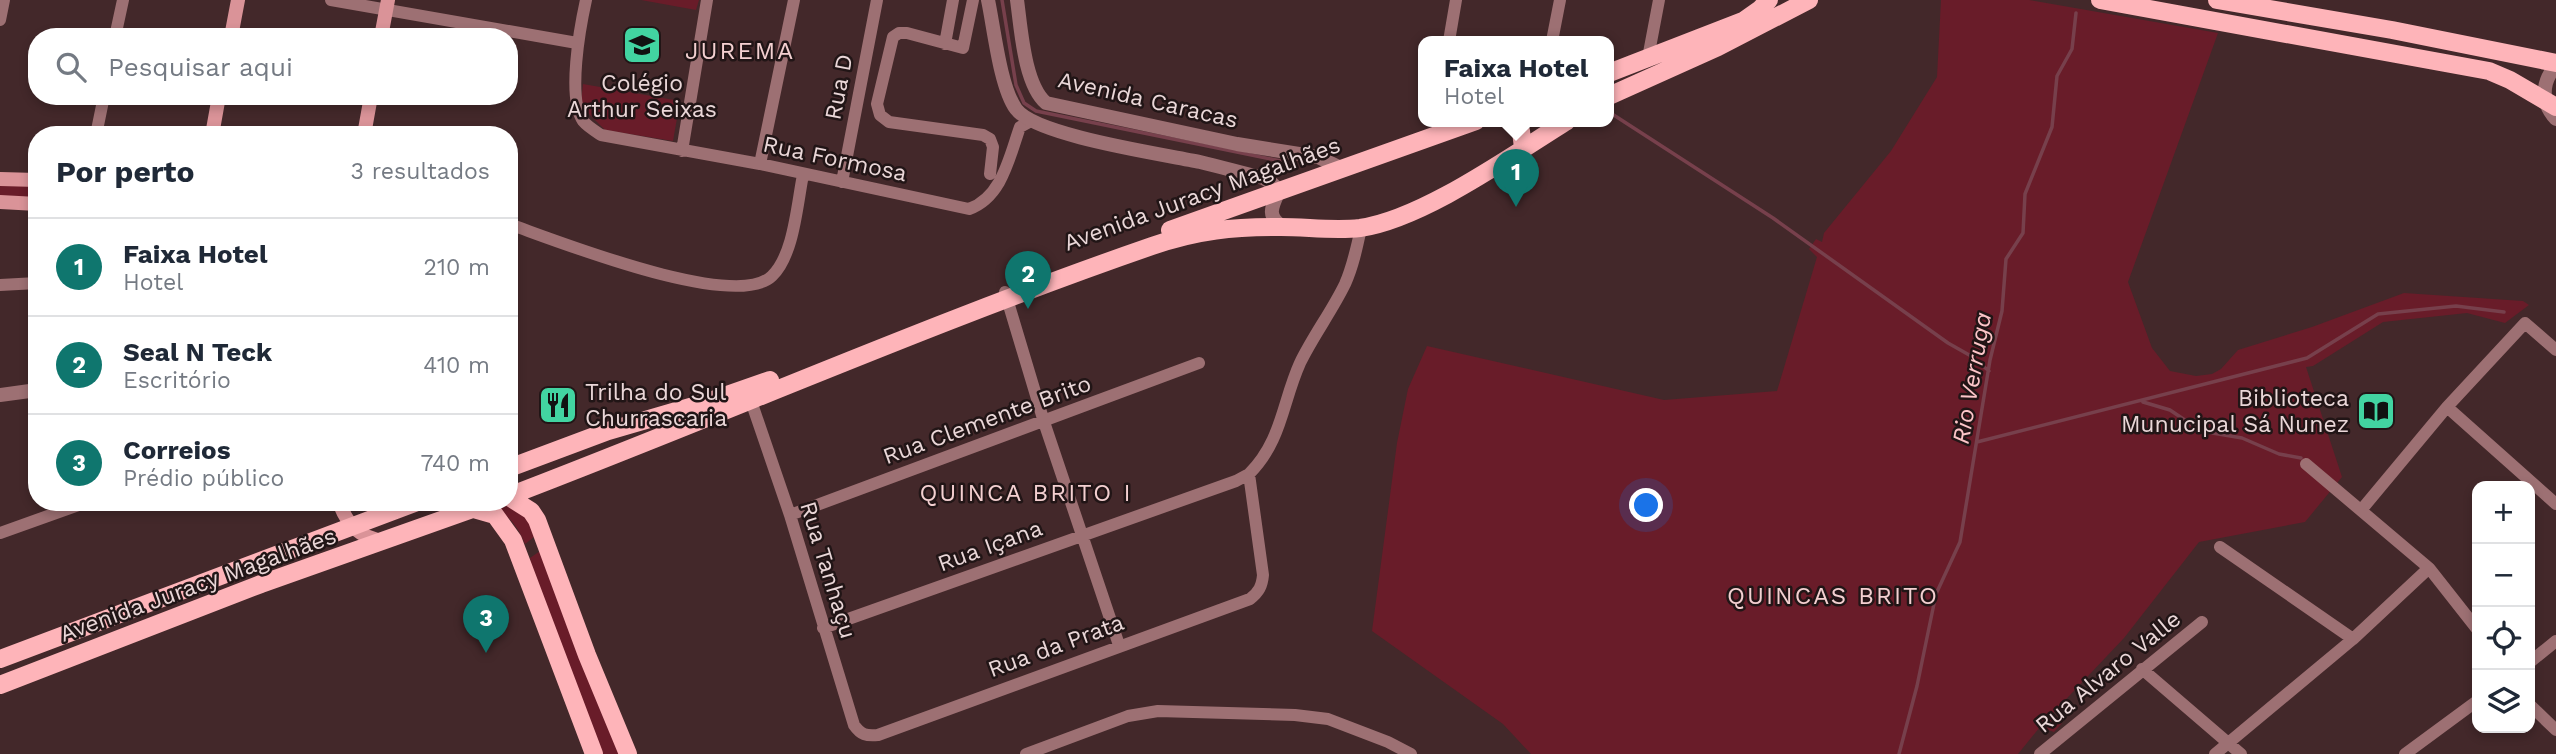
<!DOCTYPE html>
<html lang="pt">
<meta charset="utf-8">
<style>
:root{--surface:#fff;--page:#f6f6f7;--text:#1f2937;--muted:#747a83;--line:#e0e1e3;--accent:#0f766e}
body{margin:0;font-family:"Work Sans",sans-serif;background:var(--page);color:var(--text)}
.controls{position:absolute;right:21px;bottom:21px;display:grid;overflow:hidden;border-radius:14px;box-shadow:0 4px 10px #0003}
.controls button{width:63px;height:63px;display:grid;place-items:center;padding:0;border:0;border-bottom:2px solid var(--line);background:var(--surface);color:var(--text);font:35px sans-serif}
.you{position:absolute;left:1647px;top:506px;width:24px;height:24px;margin:-18px;border:5px solid #fff;border-radius:50%;background:#1a73e8;box-shadow:0 0 0 10px #1a73e833}
.badge{display:grid;place-items:center;width:46px;height:46px;border-radius:50%;background:var(--accent);color:#fff;font-size:23px;font-weight:700}
.pin{position:absolute;translate:-50% -58px;filter:drop-shadow(0 2px 4px #0008)}
.pin::after{content:'';position:absolute;top:37px;width:24px;height:21px;background:inherit;clip-path:polygon(0 0,100% 0,50% 100%)}
.popup{position:absolute;left:1418px;top:36px;width:196px;height:91px;box-sizing:border-box;display:grid;place-content:center;border-radius:14px;background:var(--surface);filter:drop-shadow(0 2px 5px #0005);font-size:23px;white-space:nowrap;color:var(--muted)}
.popup b{font-size:26px;color:var(--text)}
.popup::after{content:'';position:absolute;left:50%;top:100%;margin-left:-14px;border:14px solid transparent;border-top-color:var(--surface)}
.list{margin:0;padding:0;list-style:none}
h2{display:flex;justify-content:space-between;align-items:center;height:91px;margin:0;padding:0 28px;font-size:30px}
h2 small{font-size:23px;font-weight:400;color:var(--muted)}
.list li{display:grid;grid-template-columns:46px 1fr auto;gap:21px;align-items:center;box-sizing:border-box;height:98px;padding:0 28px;border-top:2px solid var(--line)}
.list b{display:block;font-size:26px;white-space:nowrap}
.list p{margin:0;font-size:23px;white-space:nowrap;color:var(--muted)}
.list em{font-size:23px;font-style:normal;color:var(--muted)}
.icon{flex:none;width:38px;height:38px;fill:none;stroke:currentColor;stroke-width:2;stroke-linecap:round;stroke-linejoin:round}
.map{position:relative;flex:none;width:2556px;height:754px;overflow:hidden}
.search{position:absolute;background:var(--surface);box-shadow:0 4px 10px #0003;left:28px;top:28px;width:490px;height:77px;display:flex;align-items:center;gap:18px;box-sizing:border-box;padding:0 24px;border-radius:28px;color:var(--muted);font-size:26px}
.panel{position:absolute;background:var(--surface);box-shadow:0 4px 10px #0003;left:28px;top:126px;width:490px;height:385px;border-radius:28px}
.map>svg:first-child{display:block}
.green{fill:#691c29}
.lines{fill:none;stroke-linecap:round;stroke-linejoin:round}
.stream{stroke:#77404c;stroke-width:3.5}
.minor{stroke:#9d7073;stroke-width:12}
.tertiary{stroke:#9d7073;stroke-width:14}
.secondary{stroke:#da9398;stroke-width:14}
.primary{stroke:#feb4b9;stroke-width:18}
.labels{text-anchor:middle;dominant-baseline:central;stroke-width:5;stroke-linejoin:round;paint-order:stroke}
.poi-label{font-size:23px;fill:#ead7d8;stroke:#211516}
.street-label{font-size:23px;fill:#ead7d8;stroke:#211516}
.neighbourhood-label{font-size:24px;letter-spacing:2px;fill:#f4d0d1;stroke:#211516}
.water-label{font-size:24px;font-style:italic;fill:#fcc5c8;stroke:#211516}
</style>
<div class="map">
<svg width="2556" height="754" viewBox="0 0 2556 754">
<rect width="100%" height="100%" fill="#43282a"/>
<path class="green" d="M 641,0 L 699,0 L 696,10 Z
M 1941,0 L 2029,0 L 2218,33 L 2128,282 L 2152,348 L 2170,371 L 2196,376 L 2212,374 L 2221,369 L 2238,350 L 2312,327 L 2404,293 L 2523,301 L 2529,305 L 2505,323 L 2467,313 L 2383,322 L 2313,366 L 2306,367 L 2342,477 L 2305,522 L 2199,542 L 2124,638 L 2052,714 L 2062,723 L 2054,732 L 2040,727 L 2018,754 L 1531,754 L 1503,724 L 1372,631 L 1397,443 L 1408,389 L 1427,346 L 1664,400 L 1777,391 L 1817,257 L 1809,249 L 1816,239 L 1822,242 L 1824,233 L 1891,151 L 1937,77 Z
M 583,84 L 680,101 L 673,141 L 605,130 L 584,109 L 581,102 Z
M 0,182 L 37,184 L 37,201 L 0,200 Z
M 501,503 L 522,513 L 542,539 L 534,537 L 525,544 C 518,527 509,515 493,507 Z
M 540,551 L 624,754 L 603,754 L 593,732 L 531,564 L 530,558 Z"/>
<g class="lines">
<path class="stream" d="M 1002,0 L 1016,85 L 1024,103 L 1036,111 L 1281,161
M 1609,112 L 1773,218 L 1948,343 L 1971,356 L 1989,371
M 2143,402 L 2170,410 L 2201,431 L 2242,438 L 2279,454 L 2301,458
M 1977,442 L 2307,358 L 2378,314 L 2456,306 L 2504,312
M 1899,754 L 1917,686 L 1936,594 L 1960,542 L 1990,360 L 2002,311 L 2006,259 L 2023,233 L 2025,194 L 2052,127 L 2057,76 L 2072,49 L 2076,13"/>
<path class="minor" d="M 331,0 L 577,43
M 586,0 C 580,27 567,98 583,121 C 587,126 595,131 601,135 L 760,164 L 969,209 C 1002,197 1009,158 1020,127 L 1031,121
M 973,0 L 963,48 L 907,33 L 899,33 L 893,37 L 877,104 L 880,115 L 889,122 L 983,135 L 990,139 L 993,147 L 990,174
M 0,20 L 4,0
M 115,37 L 123,0
M 1449,41 L 1456,0
M 1552,41 L 1560,0
M 945,44 L 953,0
M 1648,58 L 1659,0
M 96,135 L 104,96
M 682,151 L 707,0
M 760,164 L 794,0
M 842,182 L 877,0
M 509,224 C 555,240 735,312 772,276 C 794,255 797,204 803,175
M 0,285 L 37,283
M 1005,292 L 1044,422 L 1119,645
M 751,401 L 790,515 L 854,725 C 861,735 866,736 878,735 L 1250,599 C 1259,592 1262,586 1263,575 L 1249,474 C 1282,441 1282,403 1300,363 C 1313,336 1332,311 1345,284 C 1353,266 1357,247 1361,228
M 2447,407 L 2556,504
M 2306,464 L 2429,568 L 2477,629
M 2362,509 L 2447,407 L 2525,323 L 2556,350
M 790,515 L 1199,363
M 0,533 L 87,502
M 2220,547 L 2353,639
M 823,628 L 1236,481 L 1249,474
M 2530,662 L 2556,641
M 2142,669 L 2241,754
M 2530,705 L 2556,730
M 1026,754 L 1128,716 L 1158,711 L 1295,715 L 1328,719 L 1388,742 L 1411,754
M 2040,754 L 2202,622
M 2215,754 L 2353,639 L 2429,568
M 2405,754 L 2477,701"/>
<path class="tertiary" d="M 988,0 C 994,28 1000,87 1016,109 C 1036,136 1163,154 1200,162 C 1221,167 1242,173 1263,178 C 1271,182 1275,184 1278,193 C 1271,208 1267,217 1283,227
M 1017,0 C 1021,28 1024,84 1046,103 L 1237,144 L 1318,157 L 1343,169
M 2556,66 C 2541,82 2541,103 2556,119
M 0,395 L 37,390"/>
<path class="secondary" d="M 231,37 L 238,0
M 381,37 L 388,0
M 212,135 L 219,96
M 364,135 L 371,96
M 0,179 L 37,180
M 0,202 L 37,204
M 339,502 C 347,525 360,538 384,541"/>
<path class="primary" d="M 2100,0 L 2489,71 L 2510,80 L 2556,107
M 2217,0 L 2392,30 L 2556,63
M 1609,73 L 1743,21 L 1760,9 L 1769,0
M 1609,96 L 1718,47 L 1809,0
M 1513,121 L 1521,131 L 1523,148
M 1170,230 L 1476,121
M 509,468 L 608,431 L 704,403 L 770,380
M 509,496 C 724,414 935,321 1152,246 C 1198,230 1233,227 1281,227 C 1307,227 1334,231 1360,228 C 1423,219 1512,155 1567,121
M 509,497 L 531,511 L 537,520 L 587,655 L 628,754
M 474,509 L 495,515 L 513,540 L 594,754
M 0,659 L 417,502
M 0,685 L 261,584 L 492,502"/>
</g>
<defs>
<symbol id="school-square" viewBox="-11 -11 22 22"><rect x="-9" y="-9" width="18" height="18" rx="4" fill="#42d4a1" stroke="#211516"/><path d="M0-5L7-2L0 1L-7-2ZM-4 1L0 2.5L4 1V4Q0 6-4 4Z" fill="#111"/></symbol>
<symbol id="restaurant-square" viewBox="-11 -11 22 22"><rect x="-9" y="-9" width="18" height="18" rx="4" fill="#42d4a1" stroke="#211516"/><path d="M-5-6h1v4h1v-4h1v4h1v-4h1v5L-1.5 .5V6h-2V.5L-5-1ZM5-6V6H3V1.5H1.5Q1.5-4 5-6Z" fill="#111"/></symbol>
<symbol id="library-square" viewBox="-11 -11 22 22"><rect x="-9" y="-9" width="18" height="18" rx="4" fill="#42d4a1" stroke="#211516"/><path d="M-6-4Q-3-5.5-.7-3.5V5Q-3 3-6 4ZM6-4Q3-5.5 .7-3.5V5Q3 3 6 4Z" fill="#111"/></symbol>
</defs>
<g fill-rule="evenodd">
<use href="#school-square" x="620" y="23" width="44" height="44"/>
<use href="#restaurant-square" x="536" y="383" width="44" height="44"/>
<use href="#library-square" x="2354" y="389" width="44" height="44"/>
</g>
<g class="labels">
<g class="poi-label">
<text x="642" y="83">Colégio<tspan x="642" dy="26">Arthur Seixas</tspan></text>
<text x="585" y="392" text-anchor="start">Trilha do Sul<tspan x="585" dy="26">Churrascaria</tspan></text>
<text x="2349" y="398" text-anchor="end">Biblioteca<tspan x="2349" dy="26">Munucipal Sá Nunez</tspan></text>
</g>
<g class="street-label">
<text transform="translate(839 87) rotate(-79)">Rua D</text>
<text transform="translate(1148 100) rotate(13)">Avenida Caracas</text>
<text transform="translate(835 159) rotate(12)">Rua Formosa</text>
<text transform="translate(1202 194) rotate(-20)">Avenida Juracy Magalhães</text>
<text transform="translate(987 420) rotate(-20)">Rua Clemente Brito</text>
<text transform="translate(990 546) rotate(-20)">Rua Içana</text>
<text transform="translate(828 570) rotate(73)">Rua Tanhaçu</text>
<text transform="translate(198 585) rotate(-20)">Avenida Juracy Magalhães</text>
<text transform="translate(1056 646) rotate(-20)">Rua da Prata</text>
<text transform="translate(2108 672) rotate(-39)">Rua Alvaro Valle</text>
</g>
<g class="neighbourhood-label">
<text x="740" y="51">JUREMA</text>
<text x="1026" y="493">QUINCA BRITO I</text>
<text x="1833" y="596">QUINCAS BRITO</text>
</g>
<g class="water-label">
<text transform="translate(1972 378) rotate(-80)">Rio Verruga</text>
</g>
</g>
</svg>
<div class="controls">
<button>+</button>
<button>−</button>
<button><svg class="icon" aria-label="locate" viewBox="0 0 24 24"><circle cx="12" cy="12" r="6"/><path d="M12 2v4M12 18v4M2 12h4M18 12h4"/></svg></button>
<button><svg class="icon" aria-label="layers" viewBox="0 0 24 24"><path d="M12 4l9 5-9 5-9-5zM3 14l9 5 9-5"/></svg></button>
</div>
<div class="you"></div>
<div class="pin badge" style="left:1516px;top:207px">1</div>
<div class="popup"><b>Faixa Hotel</b>Hotel</div>
<div class="pin badge" style="left:1028px;top:309px">2</div>
<div class="pin badge" style="left:486px;top:653px">3</div>
<div class="search"><svg class="icon" aria-label="search" viewBox="0 0 24 24"><circle cx="10" cy="10" r="6"/><path d="M15 15l6 6"/></svg>Pesquisar aqui</div>
<section class="panel">
<h2>Por perto<small>3 resultados</small></h2>
<ul class="list">
<li><span class="badge">1</span><div><b>Faixa Hotel</b><p>Hotel</p></div><em>210 m</em></li>
<li><span class="badge">2</span><div><b>Seal N Teck</b><p>Escritório</p></div><em>410 m</em></li>
<li><span class="badge">3</span><div><b>Correios</b><p>Prédio público</p></div><em>740 m</em></li>
</ul>
</section>
</div>
